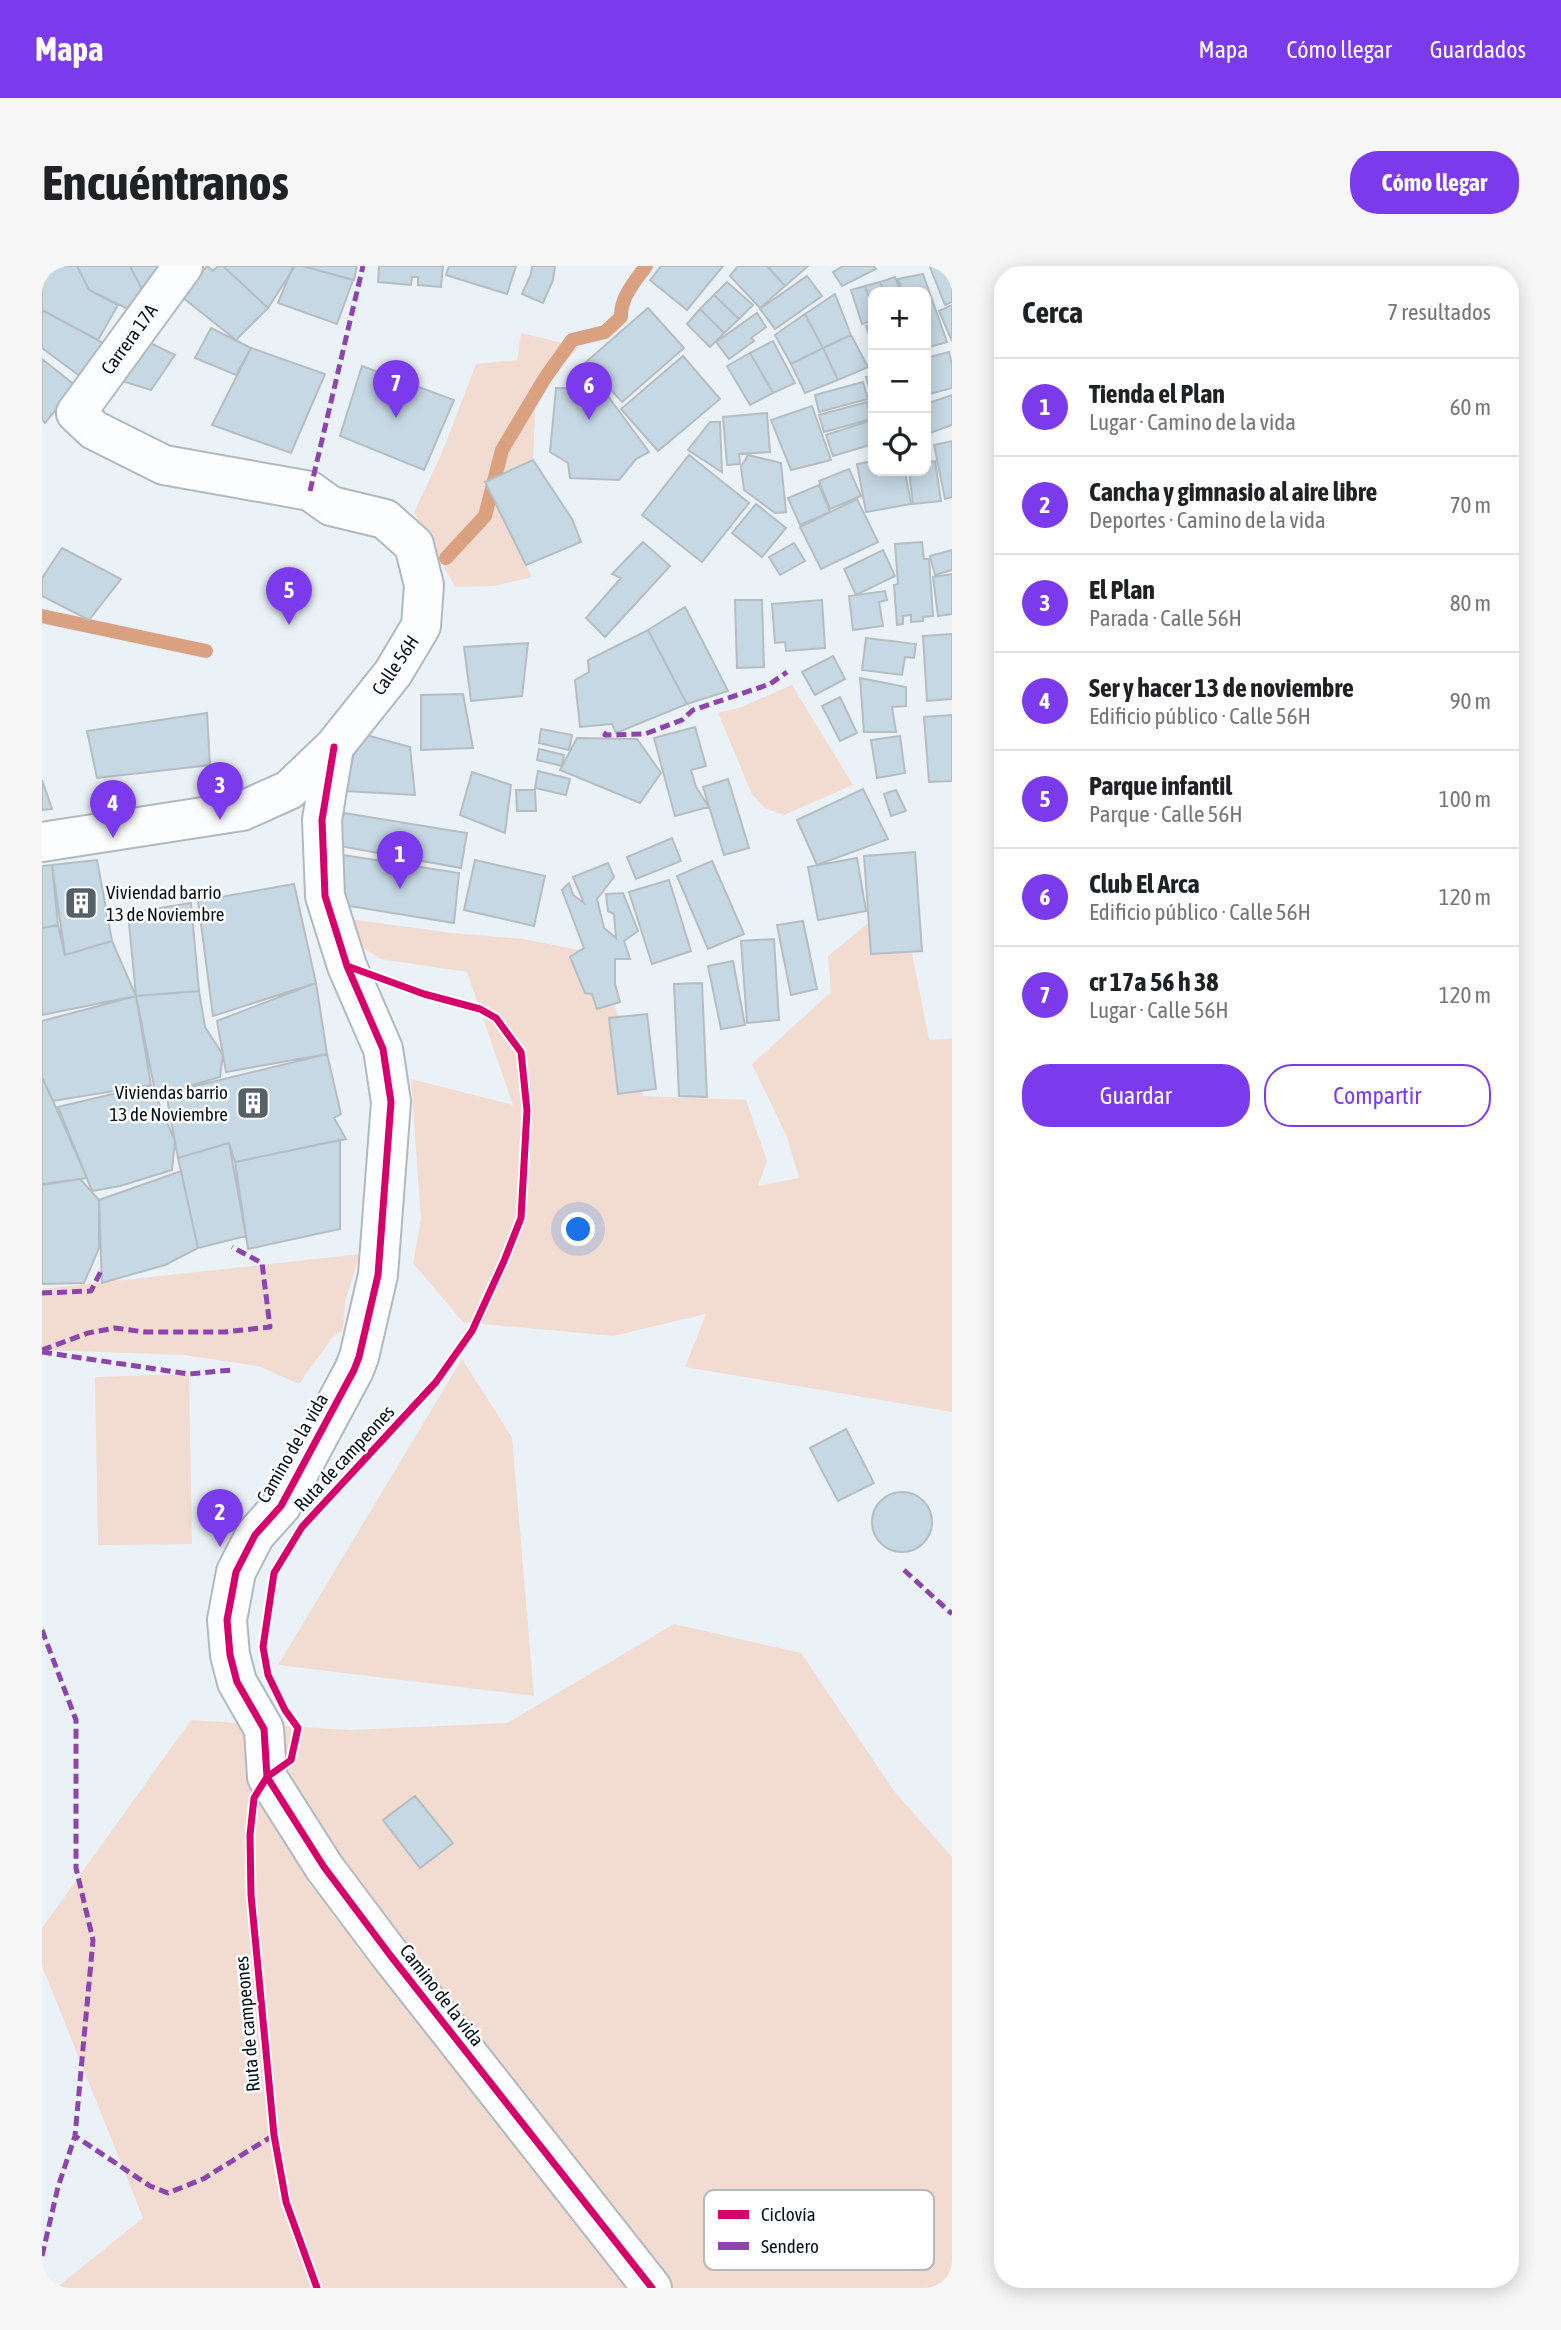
<!DOCTYPE html>
<html lang="es">
<meta charset="utf-8">
<style>
:root{--surface:#fff;--page:#f6f6f6;--text:#202124;--muted:#757577;--line:#e0e0e0;--accent:#7c3aed}
body{margin:0;font-family:"Asap Condensed",sans-serif;background:var(--page);color:var(--text)}
.controls{position:absolute;right:21px;top:21px;display:grid;overflow:hidden;border-radius:14px;box-shadow:0 4px 18px #0003}
.controls button{width:63px;height:63px;display:grid;place-items:center;padding:0;border:0;border-bottom:2px solid var(--line);background:var(--surface);color:var(--text);font:35px sans-serif}
.you{position:absolute;left:537px;top:964px;width:24px;height:24px;margin:-18px;border:5px solid #fff;border-radius:50%;background:#1a73e8;box-shadow:0 0 0 10px #1a73e833}
.badge{display:grid;place-items:center;width:46px;height:46px;border-radius:50%;background:var(--accent);color:#fff;font-size:23px;font-weight:700}
.pin{position:absolute;translate:-50% -58px;filter:drop-shadow(0 2px 4px #0008)}
.pin::after{content:'';position:absolute;top:37px;width:24px;height:21px;background:inherit;clip-path:polygon(0 0,100% 0,50% 100%)}
.list{margin:0;padding:0;list-style:none}
h2{display:flex;justify-content:space-between;align-items:center;height:91px;margin:0;padding:0 28px;font-size:30px}
h2 small{font-size:23px;font-weight:400;color:var(--muted)}
.list li{display:grid;grid-template-columns:46px 1fr auto;gap:21px;align-items:center;box-sizing:border-box;height:98px;padding:0 28px;border-top:2px solid var(--line)}
.list b{display:block;font-size:26px;white-space:nowrap}
.list p{margin:0;font-size:23px;white-space:nowrap;color:var(--muted)}
.list em{font-size:23px;font-style:normal;color:var(--muted)}
.actions{display:flex;gap:14px;padding:21px 28px}
.actions a{flex:1;padding:16px 0;border:2px solid var(--accent);border-radius:28px;text-align:center;font-size:24px;color:var(--accent)}
.actions .main{background:var(--accent);color:#fff}
.icon{flex:none;width:38px;height:38px;fill:none;stroke:currentColor;stroke-width:2;stroke-linecap:round;stroke-linejoin:round}
.map{position:relative;flex:none;width:910px;height:2022px;overflow:hidden;border-radius:28px}
header{display:flex;align-items:center;gap:42px;box-sizing:border-box;height:98px;padding:0 35px;background:var(--accent);color:#fff}
header strong{font-size:33px}
nav{display:flex;gap:38px;margin-inline-start:auto;font-size:24px}
.intro{display:flex;align-items:center;justify-content:space-between;box-sizing:border-box;height:168px;padding:0 42px}
h1{margin:0;font-size:49px}
.button{padding:18px 32px;border-radius:28px;background:var(--accent);color:#fff;font-size:24px;font-weight:700}
main{display:flex;gap:42px;padding:0 42px}
aside{flex:1;background:var(--surface);border-radius:28px;box-shadow:0 4px 18px #0003}
.map>svg:first-child{display:block}
.green{fill:#f2dbd0}
.lines{fill:none;stroke-linecap:round;stroke-linejoin:round}
.stream{stroke:#daa181;stroke-width:14}
.building{fill:#c6d8e3;stroke:#b5bdc3;stroke-width:2}
.street-casing{stroke:#b0b9bf;stroke-width:42}
.street{stroke:#fcfdfe;stroke-width:38}
.quiet{stroke:#8e44ad;stroke-width:5;stroke-dasharray:10 5;stroke-linecap:butt}
.cycleway-casing{stroke:#fff;stroke-width:11}
.cycleway{stroke:#d6006c;stroke-width:7}
.labels{text-anchor:middle;dominant-baseline:central;stroke-width:5;stroke-linejoin:round;paint-order:stroke}
.street-label{font-size:19px;fill:#061219;stroke:#fff}
.poi-label{font-size:19px;fill:#061219;stroke:#fff;text-anchor:start}
.key{fill:#fff;stroke:#b4b8ba;stroke-width:2}
.key-label{font-size:19px;fill:#061219}
</style>
<header>
<strong>Mapa</strong>
<nav><a>Mapa</a><a>Cómo llegar</a><a>Guardados</a></nav>
</header>
<div class="intro"><h1>Encuéntranos</h1><a class="button">Cómo llegar</a></div>
<main>
<div class="map">
<svg width="910" height="2022" viewBox="0 0 910 2022">
<rect width="100%" height="100%" fill="#ebf2f7"/>
<path class="green" d="M 479,67 L 537,81 L 494,127 L 491,194 L 443,217 L 490,311 L 452,320 L 413,321 L 372,246 L 399,189 L 434,98 L 475,94 Z
M 750,419 L 811,519 L 742,549 L 723,542 L 710,528 L 676,447 L 699,441 Z
M 836,649 L 851,650 L 870,687 L 887,774 L 910,773 L 910,1146 L 643,1101 L 664,1048 L 571,1070 L 421,1056 L 371,997 L 379,953 L 369,813 L 471,839 L 425,706 L 339,693 L 316,679 L 300,652 L 410,667 L 481,673 L 548,686 L 590,779 L 601,830 L 704,834 L 725,895 L 716,920 L 757,912 L 745,871 L 710,798 L 789,726 L 786,690 Z
M 318,988 L 303,1035 L 301,1064 L 290,1072 L 257,1118 L 216,1100 L 142,1089 L 0,1084 L 0,1023 Z
M 420,1093 L 470,1171 L 492,1430 L 236,1399 Z
M 147,1108 L 150,1278 L 56,1279 L 53,1111 Z
M 632,1358 L 759,1387 L 852,1525 L 910,1591 L 910,2022 L 14,2022 L 101,1952 L 0,1700 L 0,1662 L 149,1454 L 308,1464 L 465,1457 Z"/>
<g class="lines">
<path class="stream" d="M 404,292 L 443,250 L 460,184 L 503,112 L 530,74 L 563,66 L 579,51 C 578,32 593,15 604,0
M 0,350 L 164,385"/>
</g>
<path class="building" d="M 7,0 L 35,0 L 47,24 L 76,39 L 56,74 L 0,44 L 0,6 Z
M 35,0 L 88,0 L 102,27 L 88,44 L 47,24 Z
M 88,0 L 116,0 L 121,8 L 102,27 Z
M 165,0 L 171,5 L 176,0 L 181,0 L 226,42 L 194,74 L 140,31 Z
M 181,0 L 253,0 L 226,42 Z
M 251,0 L 261,0 L 311,14 L 295,58 L 236,37 Z
M 260,0 L 315,0 L 312,14 Z
M 337,0 L 401,0 L 399,21 L 376,19 L 376,11 L 370,11 L 369,19 L 336,16 Z
M 407,0 L 474,0 L 465,28 L 404,9 Z
M 490,0 L 513,0 L 511,14 L 501,37 L 480,28 L 489,8 Z
M 619,0 L 681,0 L 645,44 L 608,14 Z
M 696,0 L 725,0 L 743,20 L 718,42 L 688,10 Z
M 729,0 L 766,0 L 743,20 L 727,2 Z
M 801,0 L 831,0 L 834,3 L 800,20 L 791,6 Z
M 890,0 L 910,0 L 910,36 L 903,39 L 888,1 Z
M 881,8 L 905,76 L 884,82 L 884,26 L 860,26 L 856,13 Z
M 765,10 L 780,30 L 733,63 L 718,43 Z
M 853,11 L 859,26 L 842,26 L 838,16 Z
M 685,16 L 711,39 L 697,53 L 672,29 Z
M 838,16 L 842,26 L 831,26 L 831,43 L 823,20 Z
M 823,20 L 831,43 L 831,54 L 820,58 L 809,24 Z
M 793,28 L 809,69 L 781,82 L 763,48 Z
M 672,29 L 697,53 L 682,67 L 658,43 Z
M 910,39 L 910,75 L 897,45 Z
M 606,42 L 642,82 L 580,136 L 544,96 Z
M 658,43 L 682,67 L 668,81 L 645,58 Z
M 0,44 L 65,79 L 42,113 L 0,82 Z
M 715,47 L 724,61 L 709,72 L 712,75 L 687,93 L 674,76 Z
M 763,48 L 781,82 L 749,98 L 733,69 Z
M 831,58 L 831,81 L 824,60 Z
M 169,62 L 209,82 L 194,109 L 153,92 Z
M 809,69 L 826,101 L 796,114 L 781,82 Z
M 104,75 L 133,89 L 109,124 L 80,115 Z
M 731,75 L 753,117 L 731,127 L 708,87 Z
M 209,82 L 283,108 L 249,187 L 170,159 Z
M 781,82 L 796,114 L 763,127 L 749,98 Z
M 907,86 L 910,98 L 910,122 L 884,129 L 884,92 Z
M 708,87 L 731,127 L 708,139 L 685,100 Z
M 641,90 L 678,133 L 616,185 L 579,143 Z
M 0,93 L 34,120 L 3,157 L 0,153 Z
M 320,100 L 412,134 L 382,204 L 298,170 Z
M 831,109 L 831,138 L 824,111 Z
M 821,116 L 826,133 L 777,146 L 773,129 Z
M 514,122 L 560,122 L 607,186 L 594,193 L 577,214 L 528,212 L 526,197 L 508,186 Z
M 910,129 L 910,159 L 888,167 L 884,156 L 884,138 Z
M 825,136 L 829,153 L 782,166 L 777,149 Z
M 770,140 L 789,194 L 749,204 L 729,154 Z
M 725,147 L 728,186 L 697,188 L 698,198 L 685,199 L 681,151 Z
M 827,155 L 831,178 L 791,190 L 784,169 Z
M 668,156 L 678,156 L 680,206 L 646,184 Z
M 910,175 L 910,231 L 903,233 L 892,179 Z
M 647,189 L 707,237 L 660,296 L 600,249 Z
M 706,189 L 739,197 L 744,246 L 733,247 L 702,224 L 699,201 Z
M 491,194 L 530,253 L 539,276 L 484,299 L 443,216 Z
M 831,195 L 831,205 L 863,205 L 869,238 L 824,246 L 815,198 Z
M 893,195 L 899,235 L 871,238 L 867,205 L 884,205 L 884,196 Z
M 807,203 L 819,230 L 788,243 L 777,215 Z
M 777,219 L 788,246 L 758,259 L 746,232 Z
M 815,233 L 836,276 L 779,303 L 758,261 Z
M 714,238 L 744,262 L 720,291 L 690,267 Z
M 601,276 L 628,300 L 563,371 L 544,352 L 579,312 L 570,308 Z
M 880,276 L 882,293 L 887,293 L 891,350 L 881,351 L 881,355 L 869,356 L 869,349 L 861,350 L 861,358 L 855,359 L 852,319 L 856,318 L 853,278 Z
M 752,277 L 763,295 L 738,309 L 727,291 Z
M 20,282 L 79,313 L 47,354 L 0,330 L 0,312 Z
M 841,284 L 853,310 L 814,329 L 802,303 Z
M 910,284 L 910,304 L 893,309 L 888,290 Z
M 910,308 L 910,348 L 896,350 L 891,311 Z
M 843,325 L 845,334 L 837,336 L 841,360 L 811,364 L 807,330 Z
M 693,334 L 720,334 L 722,401 L 695,402 Z
M 780,334 L 783,382 L 744,385 L 743,376 L 733,377 L 730,338 Z
M 643,341 L 686,425 L 645,438 L 606,364 Z
M 606,364 L 645,438 L 574,467 L 570,458 L 538,461 L 533,414 L 547,406 L 546,394 Z
M 910,368 L 910,433 L 885,435 L 881,370 Z
M 824,372 L 874,378 L 872,392 L 863,391 L 860,409 L 820,404 Z
M 486,377 L 480,430 L 429,435 L 422,381 Z
M 791,390 L 803,413 L 773,429 L 760,406 Z
M 818,412 L 864,421 L 864,440 L 850,441 L 854,466 L 822,466 Z
M 421,428 L 431,482 L 379,484 L 379,429 Z
M 798,431 L 815,467 L 798,475 L 780,440 Z
M 165,447 L 168,499 L 55,512 L 45,465 Z
M 910,449 L 910,515 L 887,516 L 882,451 Z
M 653,461 L 664,500 L 649,504 L 654,521 L 667,541 L 633,550 L 612,472 Z
M 499,463 L 530,469 L 527,484 L 497,477 Z
M 317,467 L 368,481 L 373,529 L 303,525 Z
M 858,470 L 863,507 L 835,512 L 829,474 Z
M 535,472 L 595,473 L 619,507 L 598,537 L 518,504 Z
M 497,483 L 522,489 L 520,500 L 495,494 Z
M 496,505 L 528,513 L 524,529 L 493,522 Z
M 430,506 L 469,519 L 463,567 L 418,549 Z
M 686,513 L 707,582 L 682,589 L 661,521 Z
M 0,514 L 10,543 L 0,544 Z
M 821,523 L 846,573 L 775,599 L 755,554 Z
M 474,524 L 493,524 L 494,545 L 475,545 Z
M 854,524 L 864,545 L 849,550 L 842,528 Z
M 302,547 L 425,567 L 419,602 L 292,579 Z
M 630,572 L 639,595 L 594,613 L 585,591 Z
M 873,586 L 880,685 L 829,688 L 822,590 Z
M 301,589 L 417,607 L 412,657 L 301,639 Z
M 815,592 L 824,645 L 776,654 L 766,601 Z
M 55,594 L 70,675 L 23,689 L 10,599 Z
M 433,594 L 503,610 L 492,660 L 422,644 Z
M 670,595 L 702,668 L 666,683 L 635,610 Z
M 566,597 L 572,611 L 555,633 L 562,662 L 574,672 L 572,648 L 566,645 L 564,628 L 581,627 L 596,665 L 582,675 L 588,693 L 573,693 L 573,718 L 578,736 L 555,743 L 550,728 L 543,727 L 528,691 L 542,682 L 520,624 L 527,617 L 531,629 L 542,637 L 531,611 Z
M 10,599 L 16,659 L 0,662 L 0,600 Z
M 627,614 L 649,685 L 610,698 L 587,626 Z
M 252,618 L 274,717 L 171,750 L 156,635 Z
M 149,637 L 157,725 L 94,730 L 86,647 Z
M 761,655 L 775,723 L 749,729 L 735,659 Z
M 16,659 L 23,689 L 70,675 L 94,730 L 0,749 L 0,662 Z
M 732,673 L 737,754 L 705,757 L 699,675 Z
M 691,695 L 703,759 L 679,763 L 666,700 Z
M 274,717 L 285,788 L 184,806 L 175,755 Z
M 660,717 L 665,831 L 637,830 L 632,718 Z
M 157,725 L 163,761 L 181,789 L 178,811 L 114,830 L 94,730 Z
M 94,730 L 109,819 L 11,835 L 0,811 L 0,755 Z
M 605,748 L 614,823 L 576,828 L 567,752 Z
M 285,788 L 299,848 L 292,852 L 304,873 L 193,896 L 187,877 L 136,892 L 124,827 Z
M 0,812 L 11,835 L 45,912 L 0,919 Z
M 109,819 L 133,875 L 130,904 L 78,920 L 50,925 L 16,841 Z
M 298,874 L 298,963 L 206,983 L 193,896 Z
M 187,877 L 204,970 L 156,982 L 136,892 Z
M 139,905 L 156,982 L 123,999 L 60,1017 L 57,934 Z
M 38,913 L 57,934 L 57,982 L 42,1017 L 0,1018 L 0,918 Z
M 804,1163 L 832,1217 L 796,1235 L 768,1182 Z
M830 1256a30 30 0 1 1 60 0a30 30 0 1 1-60 0Z
M 373,1530 L 411,1577 L 378,1602 L 341,1554 Z"/>
<g class="lines">
<defs>
<path id="street" d="M 292,481 L 280,554 L 283,630 L 305,700 L 341,783 L 349,836 L 336,1009 L 317,1091 L 312,1104 L 239,1240 L 213,1269 L 194,1306 L 185,1354 L 188,1389 L 195,1416 L 222,1463 L 225,1511 L 282,1601 L 348,1689 L 610,2022
M 0,576 L 200,545 L 247,524 L 292,481 L 351,407 L 379,360 L 382,319 L 372,279 L 343,253 L 289,240 L 268,225 L 122,199 L 52,164 L 34,147 L 141,0"/>
</defs>
<use href="#street" class="street-casing"/>
<use href="#street" class="street"/>
<path class="quiet" d="M 268,225 L 321,0
M 565,466 L 563,469 L 603,468 L 640,454 L 651,444 L 728,418 L 745,406
M 0,1027 L 49,1025 L 59,1005
M 0,1084 L 46,1067 L 73,1062 L 103,1066 L 183,1066 L 228,1061 L 220,997 L 190,981
M 0,1086 L 147,1108 L 190,1104
M 862,1304 L 910,1348
M 0,1364 L 34,1454 L 34,1602 L 51,1674 L 33,1870 L 108,1920 L 126,1927 L 161,1913 L 232,1869
M 0,1990 L 16,1921 L 33,1870"/>
<defs>
<path id="cycleway" d="M 292,481 L 280,554 L 283,630 L 305,700 L 341,783 L 349,836 L 336,1009 L 317,1091 L 312,1104 L 239,1240 L 213,1269 L 194,1306 L 185,1354 L 188,1389 L 195,1416 L 222,1463 L 225,1511 L 282,1601 L 348,1689 L 610,2022
M 275,2022 L 244,1936 L 232,1869 L 209,1629 L 208,1569 L 212,1532 L 225,1511 L 249,1494 L 256,1462 L 243,1444 L 226,1409 L 221,1381 L 232,1307 L 260,1261 L 394,1116 L 430,1065 L 462,995 L 479,952 L 485,844 L 479,786 L 454,752 L 438,743 L 382,728 L 305,700"/>
</defs>
<use href="#cycleway" class="cycleway-casing"/>
<use href="#cycleway" class="cycleway"/>
</g>
<defs>
<symbol id="building-square" viewBox="-11 -11 22 22"><rect x="-9" y="-9" width="18" height="18" rx="4" fill="#566067" stroke="#fff"/><path d="M-4-6H4V6H1V3H-1V6H-4ZM-2.5-4.3h1.7v1.8h-1.7ZM.8-4.3h1.7v1.8H.8ZM-2.5-1h1.7V.8h-1.7ZM.8-1h1.7V.8H.8Z" fill="#fff"/></symbol>
</defs>
<g fill-rule="evenodd">
<use href="#building-square" x="20" y="618" width="38" height="38"/>
<use href="#building-square" x="192" y="818" width="38" height="38"/>
</g>
<g class="labels">
<g class="street-label">
<text transform="translate(87 73) rotate(-54)">Carrera 17A</text>
<text transform="translate(353 399) rotate(-56)">Calle 56H</text>
<text transform="translate(250 1182) rotate(-60)">Camino de la vida</text>
<text transform="translate(302 1192) rotate(-47)">Ruta de campeones</text>
<text transform="translate(400 1729) rotate(52)">Camino de la vida</text>
<text transform="translate(205 1758) rotate(-95)">Ruta de campeones</text>
</g>
<g class="poi-label">
<text x="64" y="626">Viviendad barrio<tspan x="64" dy="22">13 de Noviembre</tspan></text>
<text x="186" y="826" text-anchor="end">Viviendas barrio<tspan x="186" dy="22">13 de Noviembre</tspan></text>
</g>
</g>
<rect x="662" y="1924" width="230" height="80" rx="10" class="key"/>
<rect x="676" y="1944" width="31" height="9" fill="#d6006c"/>
<rect x="676" y="1976" width="31" height="8" fill="#8e44ad"/>
<g class="key-label">
<text x="719" y="1955">Ciclovía</text>
<text x="719" y="1987">Sendero</text>
</g>
</svg>
<div class="controls">
<button>+</button>
<button>−</button>
<button><svg class="icon" aria-label="locate" viewBox="0 0 24 24"><circle cx="12" cy="12" r="6"/><path d="M12 2v4M12 18v4M2 12h4M18 12h4"/></svg></button>
</div>
<div class="you"></div>
<div class="pin badge" style="left:358px;top:623px">1</div>
<div class="pin badge" style="left:178px;top:1281px">2</div>
<div class="pin badge" style="left:178px;top:554px">3</div>
<div class="pin badge" style="left:71px;top:572px">4</div>
<div class="pin badge" style="left:247px;top:359px">5</div>
<div class="pin badge" style="left:547px;top:154px">6</div>
<div class="pin badge" style="left:354px;top:152px">7</div>
</div>
<aside>
<h2>Cerca<small>7 resultados</small></h2>
<ul class="list">
<li><span class="badge">1</span><div><b>Tienda el Plan</b><p>Lugar · Camino de la vida</p></div><em>60 m</em></li>
<li><span class="badge">2</span><div><b>Cancha y gimnasio al aire libre</b><p>Deportes · Camino de la vida</p></div><em>70 m</em></li>
<li><span class="badge">3</span><div><b>El Plan</b><p>Parada · Calle 56H</p></div><em>80 m</em></li>
<li><span class="badge">4</span><div><b>Ser y hacer 13 de noviembre</b><p>Edificio público · Calle 56H</p></div><em>90 m</em></li>
<li><span class="badge">5</span><div><b>Parque infantil</b><p>Parque · Calle 56H</p></div><em>100 m</em></li>
<li><span class="badge">6</span><div><b>Club El Arca</b><p>Edificio público · Calle 56H</p></div><em>120 m</em></li>
<li><span class="badge">7</span><div><b>cr 17a 56 h 38</b><p>Lugar · Calle 56H</p></div><em>120 m</em></li>
</ul>
<div class="actions"><a class="main">Guardar</a><a>Compartir</a></div>
</aside>
</main>
